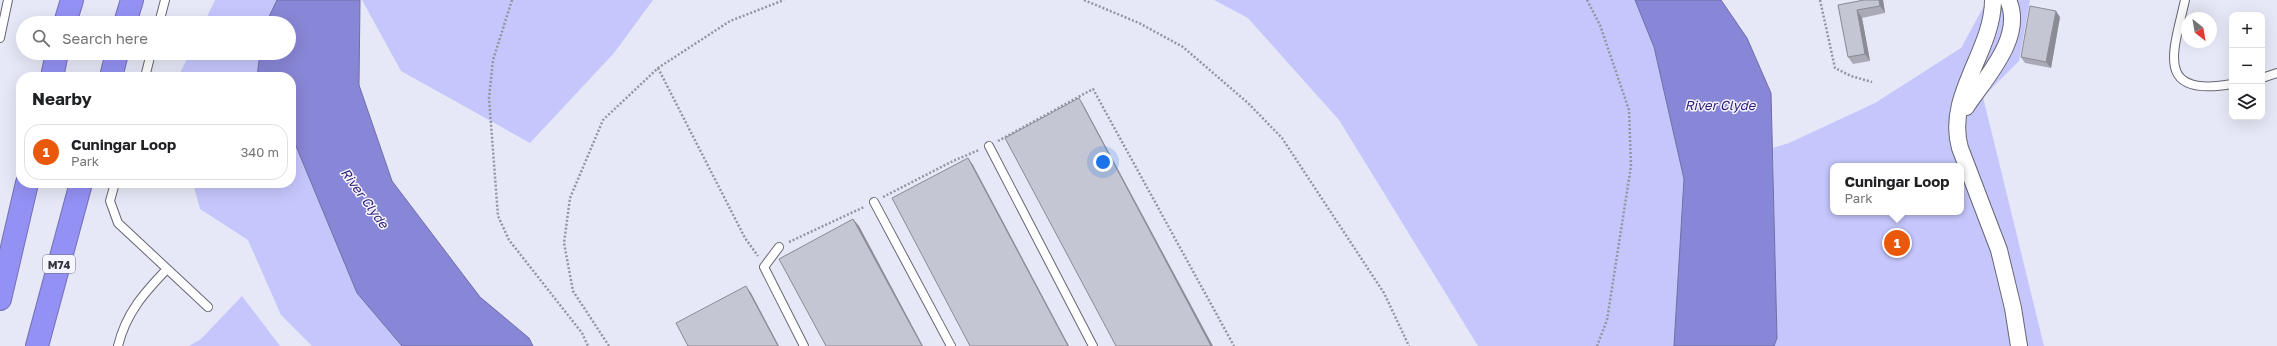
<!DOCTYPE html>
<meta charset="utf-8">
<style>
:root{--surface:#fff;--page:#f2f2f2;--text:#202124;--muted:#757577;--line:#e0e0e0;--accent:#ea580c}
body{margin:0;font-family:"Golos Text",sans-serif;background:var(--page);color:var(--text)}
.controls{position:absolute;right:12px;top:12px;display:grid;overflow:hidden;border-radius:8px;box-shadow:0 4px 16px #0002}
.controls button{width:36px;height:36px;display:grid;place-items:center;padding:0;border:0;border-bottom:1px solid var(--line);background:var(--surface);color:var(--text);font:20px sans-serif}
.compass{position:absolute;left:2181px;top:12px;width:36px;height:36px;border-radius:50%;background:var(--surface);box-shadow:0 4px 16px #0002;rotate:149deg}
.you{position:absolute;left:1103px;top:162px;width:14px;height:14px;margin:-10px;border:3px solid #fff;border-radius:50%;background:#1a73e8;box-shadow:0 0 0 6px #1a73e833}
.badge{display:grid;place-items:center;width:26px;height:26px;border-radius:50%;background:var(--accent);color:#fff;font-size:13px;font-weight:700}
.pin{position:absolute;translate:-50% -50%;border:2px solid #fff;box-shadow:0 1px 4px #0006}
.popup{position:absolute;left:1830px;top:163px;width:134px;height:52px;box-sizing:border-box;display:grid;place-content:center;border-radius:8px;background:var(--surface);filter:drop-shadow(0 1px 3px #0005);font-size:13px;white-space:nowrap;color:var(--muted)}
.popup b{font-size:15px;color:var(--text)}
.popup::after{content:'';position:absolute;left:50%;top:100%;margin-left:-8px;border:8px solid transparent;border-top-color:var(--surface)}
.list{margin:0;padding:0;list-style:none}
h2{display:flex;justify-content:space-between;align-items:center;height:52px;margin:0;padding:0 16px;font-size:17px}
h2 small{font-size:13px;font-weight:400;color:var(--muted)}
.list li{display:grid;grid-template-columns:26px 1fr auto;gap:12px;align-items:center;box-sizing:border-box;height:56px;margin:0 8px 8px;padding:0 8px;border:1px solid var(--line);border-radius:16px}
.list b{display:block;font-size:15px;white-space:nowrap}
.list p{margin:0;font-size:13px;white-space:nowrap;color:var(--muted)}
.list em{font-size:13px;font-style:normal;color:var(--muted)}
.icon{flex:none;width:22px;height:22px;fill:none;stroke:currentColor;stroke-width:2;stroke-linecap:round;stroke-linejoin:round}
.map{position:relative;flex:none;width:2277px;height:346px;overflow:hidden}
.search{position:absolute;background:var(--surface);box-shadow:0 4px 16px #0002;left:16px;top:16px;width:280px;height:44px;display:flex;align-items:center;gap:10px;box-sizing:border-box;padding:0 14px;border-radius:22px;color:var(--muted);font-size:15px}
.panel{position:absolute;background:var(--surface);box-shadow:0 4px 16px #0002;left:16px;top:72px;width:280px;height:116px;border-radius:16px}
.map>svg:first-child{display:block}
.green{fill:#c5c6fc;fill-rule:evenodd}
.water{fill:#8886d6;stroke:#6f6ea8}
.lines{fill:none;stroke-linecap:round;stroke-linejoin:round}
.lane-casing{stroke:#656672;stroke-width:10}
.street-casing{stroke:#656672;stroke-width:18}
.highway-casing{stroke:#7371b4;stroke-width:24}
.path{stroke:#94959f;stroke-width:2.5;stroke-dasharray:2 2;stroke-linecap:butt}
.lane{stroke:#fff;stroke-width:8}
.street{stroke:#fff;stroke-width:16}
.highway{stroke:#9491f5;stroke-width:22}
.wall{fill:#a9aab6}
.shaded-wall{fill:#8a8b94}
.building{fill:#c5c6d4;stroke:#8a8b94}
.labels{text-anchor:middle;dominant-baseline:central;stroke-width:3;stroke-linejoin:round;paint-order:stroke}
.shield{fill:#f5f6ff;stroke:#6f7076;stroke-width:1}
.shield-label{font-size:11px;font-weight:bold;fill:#35363b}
.water-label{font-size:13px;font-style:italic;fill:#2d1977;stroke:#f5f6ff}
</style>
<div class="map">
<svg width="2277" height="346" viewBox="0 0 2277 346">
<rect width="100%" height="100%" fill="#e7e8f7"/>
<path class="green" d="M 215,0 L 277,0 L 266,23 L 204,23 Z
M 362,0 L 653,0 L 614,53 L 530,143 L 401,71 Z
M 1214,0 L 1635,0 L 1654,47 L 1684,179 L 1674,346 L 1478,346 L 1339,120 L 1248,18 Z
M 1984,0 L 2030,0 L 2019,61 L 1983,97 L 2044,346 L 1774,346 L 1777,338 L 1773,148 L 1789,143 L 1875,103 L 1961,48 L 1985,4 ZM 1833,166 L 1961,166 L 1961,212 L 1833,212 Z
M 190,53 L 260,53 L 257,77 L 178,77 Z
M 291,134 L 357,293 L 402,346 L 312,346 L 281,315 L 248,240 L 200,209 L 193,183 L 291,183 Z
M 242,296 L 280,346 L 189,346 L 201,339 Z"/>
<path class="water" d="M 277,0 L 360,0 L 359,85 L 392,181 L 480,297 L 529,338 L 533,346 L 402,346 L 357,293 L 291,134 L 291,77 L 257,77 L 260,53 L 289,53 L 289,23 L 266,23 Z
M 1635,0 L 1721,0 L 1747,38 L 1771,93 L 1777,338 L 1774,346 L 1674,346 L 1684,179 L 1654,47 Z"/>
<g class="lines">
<defs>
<path id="lane" d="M 2185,0 C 2174,50 2153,98 2232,84
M 159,23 L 165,0
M 0,38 L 8,0
M 145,77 L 151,53
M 2262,78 L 2277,73
M 989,146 L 1093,346
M 115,183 L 110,201 L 118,223 L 208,307
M 874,202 L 951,346
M 779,247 L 764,267 L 804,346
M 118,346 C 126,313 144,293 167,269"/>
<path id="street" d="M 1993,0 C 1993,51 1945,96 1960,148 L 1999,250 L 2013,308 L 2019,346
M 1966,107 C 1985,78 2025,37 2008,0"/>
<path id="highway" d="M 65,23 L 72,0
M 125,23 L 132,0
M 52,77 L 57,53
M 111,77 L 117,53
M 0,299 L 27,183
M 37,346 L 81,183"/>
</defs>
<use href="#lane" class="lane-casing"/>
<use href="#street" class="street-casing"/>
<use href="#highway" class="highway-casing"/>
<path class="path" d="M 512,0 L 493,60 L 489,98 L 498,216 L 509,240 L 582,333 L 588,346
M 1084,0 L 1139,23 L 1183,47 L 1248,103 L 1282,138 L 1384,293 L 1409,346
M 1587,0 L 1600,25 L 1629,110 L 1631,166 L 1607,320 L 1597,346
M 1820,0 L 1835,68 L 1851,76 L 1872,82
M 658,68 L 745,238 L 758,256
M 998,141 L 1093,89 L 1234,346
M 883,197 L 953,161 L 979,150
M 789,242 L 864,207
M 609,346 L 573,291 L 564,243 L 570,198 L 603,120 L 658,68 L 730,21 L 784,0"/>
<use href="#lane" class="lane"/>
<use href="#street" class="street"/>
<use href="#highway" class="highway"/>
</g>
<path class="wall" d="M 1864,0 L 1883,0 L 1885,13 L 1862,18 L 1870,61 L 1853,64 L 1848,57 L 1838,5 Z
M 2060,17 L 2051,68 L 2025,63 L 2021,57 Z"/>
<path class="shaded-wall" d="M 1879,0 L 1883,0 L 1885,13 L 1880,6 Z
M 1857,10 L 1862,18 L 1870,61 L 1865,54 Z
M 2056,11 L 2060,17 L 2051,68 L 2046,62 Z
M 1079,98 L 1084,106 L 1213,346 L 1211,346 Z
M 968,158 L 973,165 L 1069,346 L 1068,346 Z
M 853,219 L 859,226 L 923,346 L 922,346 Z
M 746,286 L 751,293 L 779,346 L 778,346 Z"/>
<path class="building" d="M 1864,0 L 1879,0 L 1880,6 L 1857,10 L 1865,54 L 1848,57 L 1838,5 Z
M 2030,6 L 2056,11 L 2046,62 L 2021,57 Z
M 1079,98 L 1211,346 L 1116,346 L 1005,138 Z
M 968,158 L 1068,346 L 970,346 L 892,198 Z
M 853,219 L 922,346 L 826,346 L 779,259 Z
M 746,286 L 778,346 L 688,346 L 676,323 Z"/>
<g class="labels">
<rect class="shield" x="43" y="255" width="32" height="18" rx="3"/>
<g class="shield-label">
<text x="59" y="264">M74</text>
</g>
<g class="water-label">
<text x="1720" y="105">River Clyde</text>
<text transform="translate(365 198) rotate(54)">River Clyde</text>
</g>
</g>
</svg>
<div class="controls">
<button>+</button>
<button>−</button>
<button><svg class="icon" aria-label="layers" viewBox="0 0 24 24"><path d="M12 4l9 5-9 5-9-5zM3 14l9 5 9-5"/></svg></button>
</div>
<svg class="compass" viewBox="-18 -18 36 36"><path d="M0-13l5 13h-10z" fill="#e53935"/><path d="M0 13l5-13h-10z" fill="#757577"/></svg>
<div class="you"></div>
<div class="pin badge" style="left:1897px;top:243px">1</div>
<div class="popup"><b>Cuningar Loop</b>Park</div>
<div class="search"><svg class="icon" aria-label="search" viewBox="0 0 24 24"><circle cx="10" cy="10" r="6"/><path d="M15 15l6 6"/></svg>Search here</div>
<section class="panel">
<h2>Nearby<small></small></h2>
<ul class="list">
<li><span class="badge">1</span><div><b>Cuningar Loop</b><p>Park</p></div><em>340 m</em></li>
</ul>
</section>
</div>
